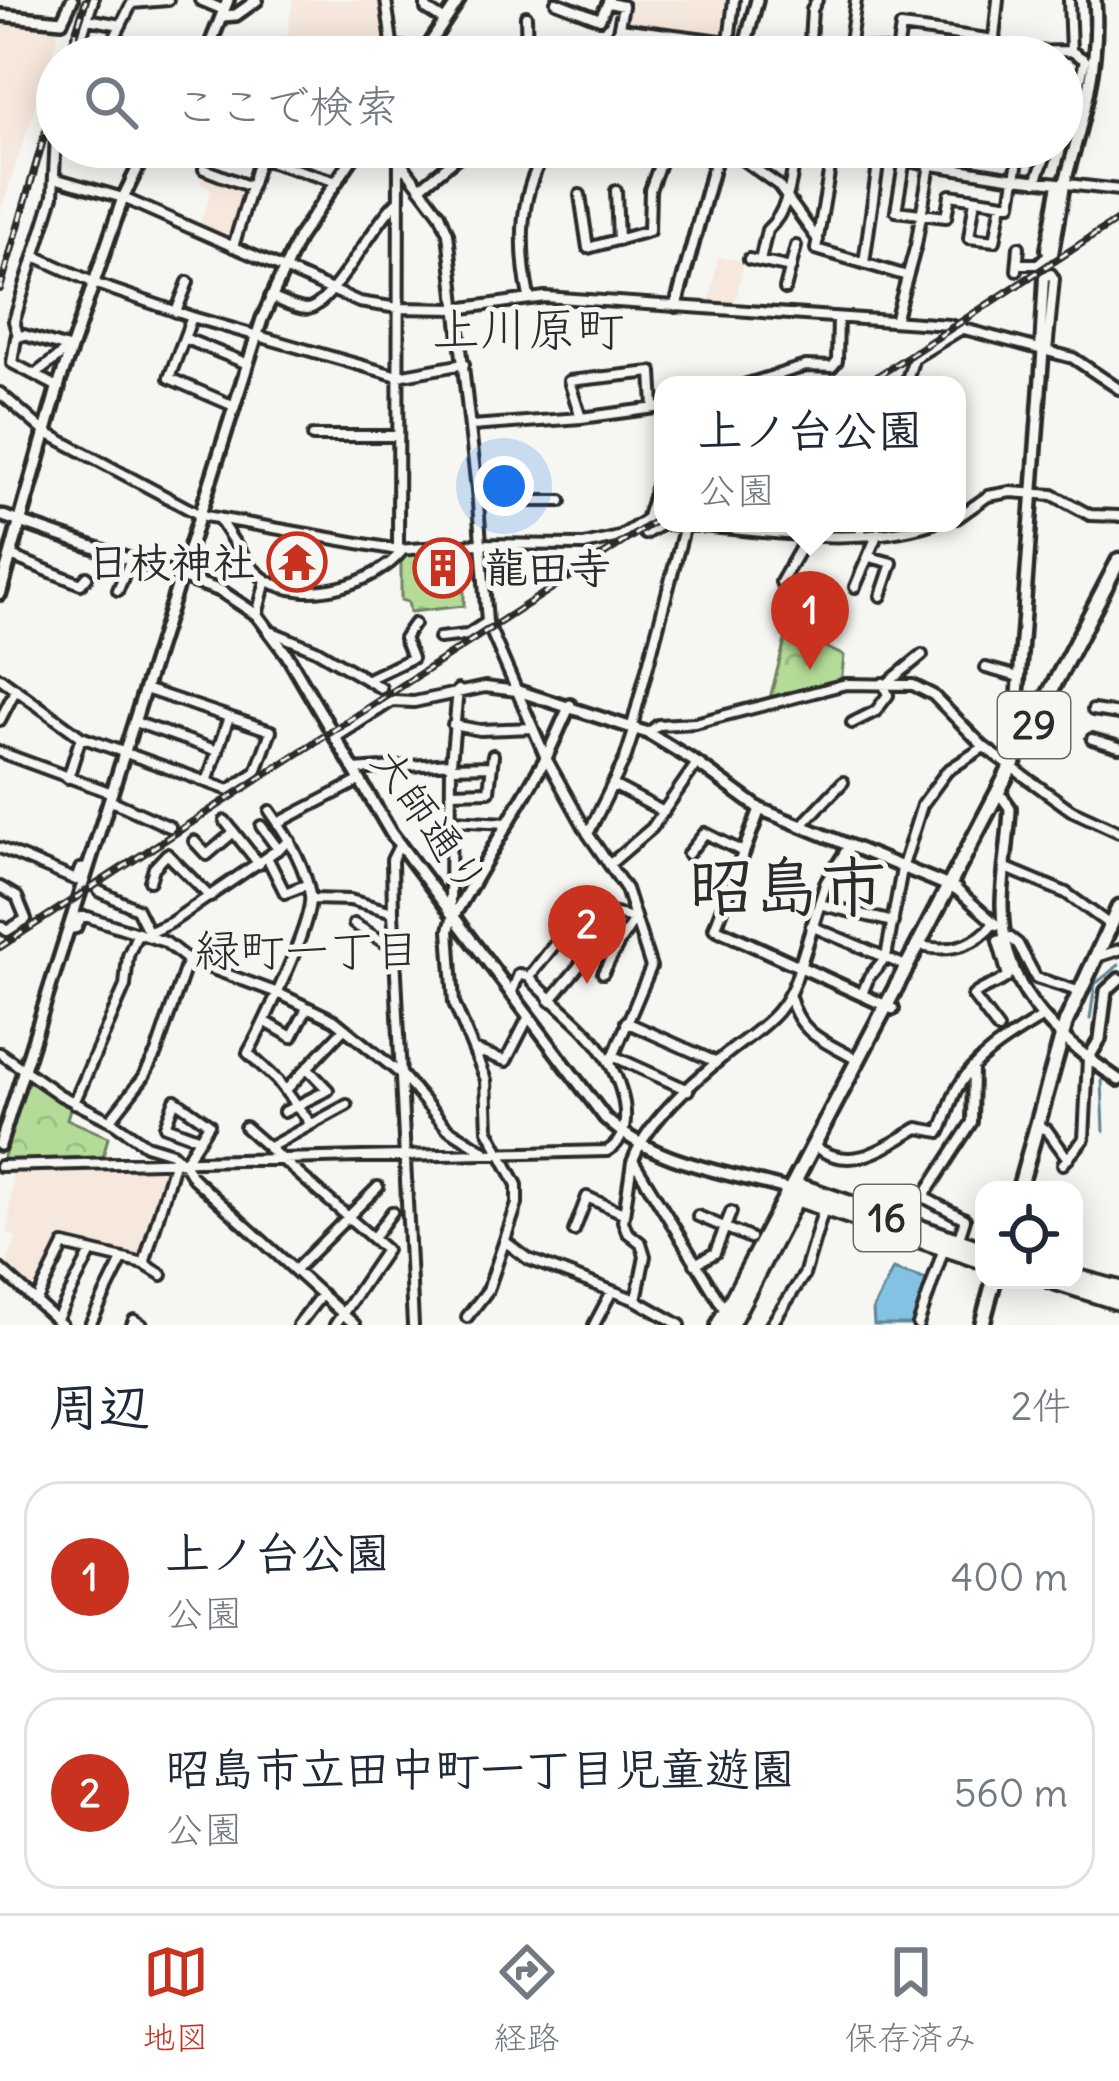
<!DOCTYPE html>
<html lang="ja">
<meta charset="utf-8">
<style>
:root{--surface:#fff;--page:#f2f2f3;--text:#1f2937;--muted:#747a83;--line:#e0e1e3;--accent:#c8321e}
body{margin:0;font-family:Delius,"Klee One",sans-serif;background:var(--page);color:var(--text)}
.controls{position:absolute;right:36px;bottom:36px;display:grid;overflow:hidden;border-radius:24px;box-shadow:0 6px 30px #0003}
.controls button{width:108px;height:108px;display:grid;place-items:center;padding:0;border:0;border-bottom:3px solid var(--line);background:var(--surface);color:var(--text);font:60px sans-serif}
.you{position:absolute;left:504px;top:486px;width:42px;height:42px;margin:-30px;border:9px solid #fff;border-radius:50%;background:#1a73e8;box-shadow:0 0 0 18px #1a73e833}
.badge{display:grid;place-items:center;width:78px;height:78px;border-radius:50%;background:var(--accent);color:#fff;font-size:39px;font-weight:700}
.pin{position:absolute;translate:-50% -99px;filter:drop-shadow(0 3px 6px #0008)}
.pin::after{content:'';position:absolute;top:63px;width:42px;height:36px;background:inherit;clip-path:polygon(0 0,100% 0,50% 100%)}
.popup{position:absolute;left:654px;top:376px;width:312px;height:156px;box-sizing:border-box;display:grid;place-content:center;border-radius:24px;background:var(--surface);filter:drop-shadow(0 3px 9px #0005);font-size:39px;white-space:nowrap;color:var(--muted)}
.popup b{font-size:45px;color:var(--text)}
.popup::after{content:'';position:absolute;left:50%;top:100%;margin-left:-24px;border:24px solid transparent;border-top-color:var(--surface)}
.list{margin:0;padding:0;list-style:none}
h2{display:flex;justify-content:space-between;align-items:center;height:156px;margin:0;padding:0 48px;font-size:51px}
h2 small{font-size:39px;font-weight:400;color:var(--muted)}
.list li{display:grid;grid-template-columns:78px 1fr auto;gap:36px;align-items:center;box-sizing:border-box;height:192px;margin:0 24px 24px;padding:0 24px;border:3px solid var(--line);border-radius:36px}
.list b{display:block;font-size:45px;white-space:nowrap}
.list p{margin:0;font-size:39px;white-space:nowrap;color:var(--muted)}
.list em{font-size:39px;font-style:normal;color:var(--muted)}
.icon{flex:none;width:66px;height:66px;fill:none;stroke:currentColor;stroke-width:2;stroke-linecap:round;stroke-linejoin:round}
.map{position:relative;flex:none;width:1119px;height:1325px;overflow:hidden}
.search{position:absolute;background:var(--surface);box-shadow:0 6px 30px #0003;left:36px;right:36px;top:36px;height:132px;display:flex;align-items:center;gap:30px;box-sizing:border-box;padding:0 42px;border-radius:66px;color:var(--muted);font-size:45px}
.sheet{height:588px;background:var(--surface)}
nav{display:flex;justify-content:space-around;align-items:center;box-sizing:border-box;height:168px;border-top:3px solid var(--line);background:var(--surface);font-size:33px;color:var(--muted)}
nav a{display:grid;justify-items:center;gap:6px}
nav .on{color:var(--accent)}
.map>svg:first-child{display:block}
.built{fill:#f7e8dd}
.forest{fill:url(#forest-crowns);stroke:#708462;stroke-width:3}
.cemetery{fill:url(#cemetery-stones);stroke:#708462;stroke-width:3}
.water{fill:#83c2e3;stroke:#608699;stroke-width:3}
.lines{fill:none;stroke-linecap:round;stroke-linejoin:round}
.stream{stroke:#608699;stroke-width:3}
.minor-casing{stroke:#2b2b2b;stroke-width:16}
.tertiary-casing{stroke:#2b2b2b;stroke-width:18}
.secondary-casing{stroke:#2b2b2b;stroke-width:20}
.primary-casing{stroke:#2b2b2b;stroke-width:21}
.trunk-casing{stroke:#2b2b2b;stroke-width:22}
.minor{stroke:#f6f6f2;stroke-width:8}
.tertiary{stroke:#f6f6f2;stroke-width:9}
.secondary{stroke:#f6f6f2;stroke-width:10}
.primary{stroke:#f6f6f2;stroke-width:12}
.trunk{stroke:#f6f6f2;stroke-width:14}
.rail-casing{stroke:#2b2b2b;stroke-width:8}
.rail{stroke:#f6f6f2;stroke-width:3;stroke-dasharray:9;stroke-linecap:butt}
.labels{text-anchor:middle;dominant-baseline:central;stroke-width:10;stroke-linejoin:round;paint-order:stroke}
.shield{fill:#f6f6f2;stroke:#686867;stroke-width:3}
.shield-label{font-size:39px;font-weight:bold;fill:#2b2b2b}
.poi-label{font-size:42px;font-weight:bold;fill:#2b2b2b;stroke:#f6f6f2;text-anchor:end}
.street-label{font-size:42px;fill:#2b2b2b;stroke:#f6f6f2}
.neighbourhood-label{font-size:45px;fill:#2b2b2b;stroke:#f6f6f2}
.quarter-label{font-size:48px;fill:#2b2b2b;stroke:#f6f6f2}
.town-label{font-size:66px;font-weight:bold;fill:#2b2b2b;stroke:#f6f6f2}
</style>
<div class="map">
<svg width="1119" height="1325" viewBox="0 0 1119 1325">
<defs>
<pattern id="forest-crowns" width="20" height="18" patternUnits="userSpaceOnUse" patternTransform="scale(3)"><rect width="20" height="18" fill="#b4dc98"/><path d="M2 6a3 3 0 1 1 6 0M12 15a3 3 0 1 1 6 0" fill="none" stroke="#9bbd83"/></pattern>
<pattern id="cemetery-stones" width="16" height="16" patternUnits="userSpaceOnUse" patternTransform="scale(3)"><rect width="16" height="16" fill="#b4dc98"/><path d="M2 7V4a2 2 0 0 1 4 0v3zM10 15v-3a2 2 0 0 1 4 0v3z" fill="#9bbd83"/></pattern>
</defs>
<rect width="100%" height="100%" fill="#f6f6f2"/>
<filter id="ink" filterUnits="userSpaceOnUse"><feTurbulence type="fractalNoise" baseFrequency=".00833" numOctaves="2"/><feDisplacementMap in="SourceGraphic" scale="24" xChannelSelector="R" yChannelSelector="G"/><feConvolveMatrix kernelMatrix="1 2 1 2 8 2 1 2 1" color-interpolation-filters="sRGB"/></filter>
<g filter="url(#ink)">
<path class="built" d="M 293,0 L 380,0 L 391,57 L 284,57 Z
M 612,0 L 732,0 L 727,40 L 623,26 L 625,4 Z
M 0,23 L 55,29 L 59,34 L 0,213 Z
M 204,169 L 251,187 L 233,247 L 197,231 L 212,190 L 200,184 Z
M 718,257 L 744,261 L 734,309 L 709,307 Z
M 171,1166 L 142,1261 L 99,1248 L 96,1253 L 61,1243 L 35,1298 L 4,1274 L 16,1237 L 8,1234 L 12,1173 Z"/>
<path class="forest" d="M 788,629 L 844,656 L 841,684 L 769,702 Z
M 28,1079 L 71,1105 L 67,1119 L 108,1137 L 102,1161 L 2,1163 Z"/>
<path class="cemetery" d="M 405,551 L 418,551 L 422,568 L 433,568 L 435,576 L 464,576 L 464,606 L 410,612 L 408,602 L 401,600 L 401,556 Z"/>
<path class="water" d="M 893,1269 L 930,1281 L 914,1325 L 874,1325 L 873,1309 Z"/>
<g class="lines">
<path class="stream" d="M 1090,1019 L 1095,984 L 1119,965
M 1102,1080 L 1104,1131"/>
<defs>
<path id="minor" d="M 200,0 L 224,10
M 386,0 L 394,57
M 426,0 L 426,9 L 445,21
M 1069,0 L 1071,51 L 1085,60 L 1076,99
M 556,2 L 600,19 L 609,0
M 609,3 L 623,6 L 613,57
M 526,16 L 527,57
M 87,19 L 121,25
M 620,28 L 729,42 L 734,0
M 670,35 L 679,57
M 394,45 L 441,57
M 850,46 L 925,57
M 897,53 L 901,27 L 995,40
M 75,57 L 93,0
M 105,57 L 132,3 L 168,0
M 809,57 L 812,10 L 817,0
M 848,57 L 856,0
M 992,57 L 998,0
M 1014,57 L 1015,52 L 1071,51
M 1062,78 L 1080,80
M 725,147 L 778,185 L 818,240
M 818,147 L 1015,178 L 1119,190
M 907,147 L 896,211 L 946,217 L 950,195 L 1011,204 L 1020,147
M 993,147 L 1019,151
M 833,150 L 816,249 L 907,276
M 259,158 L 337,182
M 400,161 L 440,214 L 448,233 L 477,490 L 487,622 L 546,758 L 588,834 L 626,889 L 651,967 L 610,1064
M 204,169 L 251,187
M 54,178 L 123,198 L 359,302 L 398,308 L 456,309 L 545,297 L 949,325 L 1073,358 L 1119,389
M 1036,181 L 1049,147
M 1058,184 L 1046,249 L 1053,254 L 1065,185
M 420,188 L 470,147
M 616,191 L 618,240
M 580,195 L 588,248 L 649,231 L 650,190 L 666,147
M 975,199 L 969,238 L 995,241 L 1002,203
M 233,247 L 263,147
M 35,256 L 99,285 L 192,317 L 398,376 L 464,364
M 749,259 L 791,268
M 760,261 L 767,230 C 790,210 792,175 796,147
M 864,263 L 879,157
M 1018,264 L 1038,264 L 1049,254
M 1017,270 L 1019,247
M 785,289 L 796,246
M 270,297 C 281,301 295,309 307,309 C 332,307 374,221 398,201
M 529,297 C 519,248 518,188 550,147
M 176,312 L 188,282
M 192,317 L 169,378 L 234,406
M 895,321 L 916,245 L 933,147
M 18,336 L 14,321 L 53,196 L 57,113
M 184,338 L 248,364
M 1040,349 L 1044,277 L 1051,274 L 1054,279 L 1047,351
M 37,373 L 68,349
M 744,385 L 806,366 L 832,367 L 837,361 L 838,318
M 905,385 L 914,358 L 963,328
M 58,387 L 12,363 L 16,338 L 24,335 L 71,349
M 0,393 L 45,432 L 200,515 L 398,550 L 478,544 L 584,545 L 619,537 L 646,520 L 663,466
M 581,418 L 569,381 L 652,372 L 654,407
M 471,426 L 581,418 L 663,407
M 313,436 L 398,436
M 514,501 L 561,501
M 957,518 L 988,496 L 1011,492 L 1053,495 L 1090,515 L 1119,516
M 220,521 C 233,539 248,570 268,581 C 309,604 375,584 402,551
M 645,534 L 662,524 L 685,525
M 860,535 L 863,523
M 398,550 L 399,147
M 11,556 L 81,584 L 87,577
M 870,557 L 892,563 L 881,596
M 855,587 L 878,533
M 118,590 L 131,559
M 806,604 L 781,582 L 808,535
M 257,615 L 266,580
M 272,632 L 316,650 L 381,688
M 439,638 L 467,635 L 487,622
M 986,668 L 1019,677
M 0,678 L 81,737 L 229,790 L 256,772 L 271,731 L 145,689
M 370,678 L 412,658 L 404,638 L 414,624
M 889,682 L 922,655
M 1093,710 L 1119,714
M 0,720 L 16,689
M 135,722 L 218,751
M 852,723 L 876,711 L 888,695 L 883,683
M 453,725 L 480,730 L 533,728
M 632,726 L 685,525 C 766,530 855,549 934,523
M 648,733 L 658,725 L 695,723 L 846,684 L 913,685 L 933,695 L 984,747 L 1071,810 L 1119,832
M 335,738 L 392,701 L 414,702 L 485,687 L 517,691
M 1092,739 L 1119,747
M 0,752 L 112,793
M 451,767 L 492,766
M 354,770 L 451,763
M 68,778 L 81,737
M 207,782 L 229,717
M 613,785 L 664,812
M 451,792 L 489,791 L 493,755
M 110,800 L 170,827
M 270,811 C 287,835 305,865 310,895 C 314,919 262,1028 248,1053 L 277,1080 L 311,1124
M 451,820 L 508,823
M 225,821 L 259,864
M 278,823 L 359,781
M 261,826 L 278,849
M 801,826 L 843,782
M 588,834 L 625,759 L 635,728
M 194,841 L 207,855 L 234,832
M 400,844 L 392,860 L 393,912 L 413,1325
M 0,848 L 76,880 L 80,869 L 88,868
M 688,854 L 705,833 L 743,852
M 267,857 L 285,893 L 306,885
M 610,864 L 652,828 L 697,763
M 1004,867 L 1066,893 L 1110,925
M 150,881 L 154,868 L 167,854 L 210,897
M 0,887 L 17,897 L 26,919 L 7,931 L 0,926
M 956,889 L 997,925
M 99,891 L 137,909 L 149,933
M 311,899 L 350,900 L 393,912
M 819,904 L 893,922
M 585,907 L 633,918
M 450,909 L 451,763 L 458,690
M 453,916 L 449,930 L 454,1003 L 486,1080 L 488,1130 L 517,1185 L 517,1204 L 488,1290 L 467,1317
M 354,924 L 394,948
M 811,926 L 908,967
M 69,929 L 76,928 L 81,917 L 88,917 L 165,942 L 188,960 L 278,993 L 334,1020 L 402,1075 L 447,1128 L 484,1151
M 146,934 L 170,923 L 290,841
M 926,947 C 952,952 978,944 994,923
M 1094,958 L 1119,950
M 603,973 L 619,943
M 511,994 L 519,974 L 529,977 L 566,930 L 619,943 L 634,920
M 862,994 L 869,977 L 886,957 L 902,869 L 922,805 L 947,771 L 984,747
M 790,997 C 800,1036 827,1042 859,1061
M 550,1001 L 580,965 L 590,934
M 266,1022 L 292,1037 L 307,1008
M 626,1022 L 716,1062
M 998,1029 L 973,996 C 985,985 997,986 1008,976 L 998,941 L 1009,937 L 1018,944 L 1036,978 L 1078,991
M 475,1050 L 506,1061 L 528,1018
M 0,1053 L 60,1095 L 113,1122 L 146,1145 L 172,1153 L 182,1163
M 613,1056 L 688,1090
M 286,1090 L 343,1030
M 74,1103 L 125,986 L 128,956 L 138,932
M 284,1112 L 328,1090 L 307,1068
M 110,1120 L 143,1078 L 156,1053 L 188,960
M 1037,1126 L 1047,1130 L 1068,1159
M 245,1127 L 386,1250 L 335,1325
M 268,1148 L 347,1105
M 820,1150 C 857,1171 886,1146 918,1128 L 940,1132 C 947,1118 950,1101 958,1087 C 976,1056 1012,1036 1041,1018
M 185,1161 L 209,1124 L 175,1100 L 165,1126 L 200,1139
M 632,1162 L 623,1221 L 627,1232 L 641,1243 L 645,1256 L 636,1300
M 184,1163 L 193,1178 L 355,1325
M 1063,1164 L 1084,1139 L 1088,1059
M 0,1166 L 607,1151 C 641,1132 620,1076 602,1051 C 583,1023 551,1002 529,977
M 698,1216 L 750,1238
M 574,1231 L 587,1197 L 623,1213
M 373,1238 L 392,1212
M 958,1241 L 965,1219 L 927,1199 L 926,1193 L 972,1122 L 973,1068
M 507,1243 L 528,1259 L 636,1300 L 680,1325
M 144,1264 L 174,1163
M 695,1264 L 715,1253 L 731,1212
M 0,1269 L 62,1325
M 295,1270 L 378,1187
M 37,1300 L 64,1245 L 144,1264 L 162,1275
M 727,1314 L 633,1160 C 646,1124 687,1087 717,1062 C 755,1029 786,1020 800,966
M 57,1319 L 91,1252
M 90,1325 L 122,1260
M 132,1325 L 134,1320 L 142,1325
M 298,1325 L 322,1294
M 594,1325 L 612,1291
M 771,1325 L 804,1275 L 824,1208
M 918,1325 L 944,1248"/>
<path id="tertiary" d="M 0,15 L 62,21 L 72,0
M 223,16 L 236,15 L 257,0
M 205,57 L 228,0
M 421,57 L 459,0
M 742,57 L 757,0
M 1064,185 C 1082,123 1100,65 1095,0
M 676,306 L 719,147
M 58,387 L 123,198 L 148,147
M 0,515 L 221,591 L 257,615 L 287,655 L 391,833 L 605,1118 C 653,1164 727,1172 790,1190
M 518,691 L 648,733 L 697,763 L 760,809 L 956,889
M 1022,747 L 1015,737 L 1043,350
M 1003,798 L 1010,808 C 1009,839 1003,870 1002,902 C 1001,990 1052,1034 1119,1080
M 760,809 L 715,928 L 893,1009
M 454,915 L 546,758 L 570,705
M 800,966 L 826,883 L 849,847
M 1088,1059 L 1100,1039 L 1106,991 L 1119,979
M 0,1145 L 262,319 L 299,237 L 360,147"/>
<path id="secondary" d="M 0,593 L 58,387"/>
<path id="primary" d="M 790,1190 L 1119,560
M 1019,1190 L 1066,1022 L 1119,907
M 982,1325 L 994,1280"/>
<path id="trunk" d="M 790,1190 L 801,1187 L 984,1250
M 796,1198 L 984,1261
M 1074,1277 L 1119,1289
M 1050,1280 L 1119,1302
M 719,1325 L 790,1190
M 730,1325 L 796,1198"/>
</defs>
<use href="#minor" class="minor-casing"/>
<use href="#tertiary" class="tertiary-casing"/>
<use href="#secondary" class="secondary-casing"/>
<use href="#primary" class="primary-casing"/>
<use href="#trunk" class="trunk-casing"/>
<use href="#minor" class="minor"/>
<use href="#tertiary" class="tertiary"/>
<use href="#secondary" class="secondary"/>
<use href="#primary" class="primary"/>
<use href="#trunk" class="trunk"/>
<defs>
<path id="rail" d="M 68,57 L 86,0
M 0,289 L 57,92
M 864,385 L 1119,219
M 0,947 L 663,516"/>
</defs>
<use href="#rail" class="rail-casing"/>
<use href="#rail" class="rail"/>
</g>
</g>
<defs>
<symbol id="temple-ring" viewBox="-11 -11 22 22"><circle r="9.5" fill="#f6f6f2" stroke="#c8321e" stroke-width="1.5"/><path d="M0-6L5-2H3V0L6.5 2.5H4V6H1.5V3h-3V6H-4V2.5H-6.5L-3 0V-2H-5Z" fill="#c8321e"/></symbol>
<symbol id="building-ring" viewBox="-11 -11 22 22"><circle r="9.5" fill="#f6f6f2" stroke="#c8321e" stroke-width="1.5"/><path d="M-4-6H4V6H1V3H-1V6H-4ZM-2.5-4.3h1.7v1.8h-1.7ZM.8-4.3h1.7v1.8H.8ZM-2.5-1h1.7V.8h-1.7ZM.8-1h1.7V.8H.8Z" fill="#c8321e"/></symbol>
</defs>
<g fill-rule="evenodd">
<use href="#temple-ring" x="264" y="529" width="66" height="66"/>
<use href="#building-ring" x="410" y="535" width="66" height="66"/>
</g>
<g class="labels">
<g class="shield">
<rect x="998" y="692" width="72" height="66" rx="9"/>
<rect x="854" y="1185" width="66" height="66" rx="9"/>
</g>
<g class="shield-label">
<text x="1034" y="725">29</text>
<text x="887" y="1218">16</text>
</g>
<g class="poi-label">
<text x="255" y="562">日枝神社</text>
<text x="485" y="568" text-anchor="start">龍田寺</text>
</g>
<g class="street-label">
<text transform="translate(430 821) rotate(55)">大師通り</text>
</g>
<g class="neighbourhood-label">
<text x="307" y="950">緑町一丁目</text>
</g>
<g class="quarter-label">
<text x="528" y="329">上川原町</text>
</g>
<g class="town-label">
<text x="787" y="886">昭島市</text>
</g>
</g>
</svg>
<div class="controls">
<button><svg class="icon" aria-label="locate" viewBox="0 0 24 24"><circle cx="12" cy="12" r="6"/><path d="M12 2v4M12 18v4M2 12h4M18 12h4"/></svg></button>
</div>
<div class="you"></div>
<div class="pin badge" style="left:810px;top:670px">1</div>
<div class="popup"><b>上ノ台公園</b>公園</div>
<div class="pin badge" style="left:587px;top:984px">2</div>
<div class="search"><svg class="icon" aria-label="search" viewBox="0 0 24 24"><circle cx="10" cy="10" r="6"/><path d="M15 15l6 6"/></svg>ここで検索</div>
</div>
<section class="sheet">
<h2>周辺<small>2件</small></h2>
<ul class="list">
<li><span class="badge">1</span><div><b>上ノ台公園</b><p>公園</p></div><em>400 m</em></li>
<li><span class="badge">2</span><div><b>昭島市立田中町一丁目児童遊園</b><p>公園</p></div><em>560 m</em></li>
</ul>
</section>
<nav>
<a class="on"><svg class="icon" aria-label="map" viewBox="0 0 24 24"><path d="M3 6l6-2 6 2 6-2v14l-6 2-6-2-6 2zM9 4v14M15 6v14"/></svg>地図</a>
<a><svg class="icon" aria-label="directions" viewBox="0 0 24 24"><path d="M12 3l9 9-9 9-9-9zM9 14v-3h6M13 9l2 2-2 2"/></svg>経路</a>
<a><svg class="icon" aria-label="saved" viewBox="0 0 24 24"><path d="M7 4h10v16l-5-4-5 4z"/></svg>保存済み</a>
</nav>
